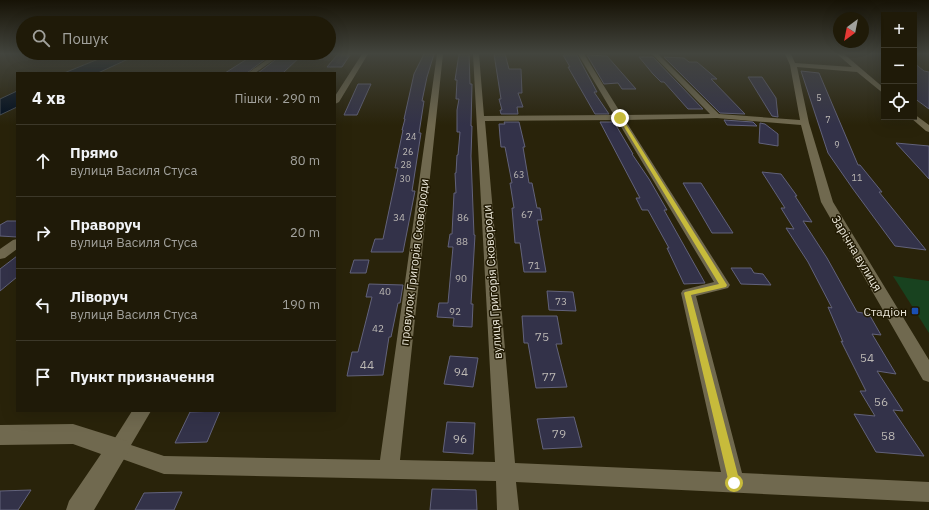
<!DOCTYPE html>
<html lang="uk">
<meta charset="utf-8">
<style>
:root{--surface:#1f1a08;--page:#2c2716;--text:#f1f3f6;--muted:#a1a19c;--line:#3c3829}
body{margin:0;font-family:"IBM Plex Sans",sans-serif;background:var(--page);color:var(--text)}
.controls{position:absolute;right:12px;top:12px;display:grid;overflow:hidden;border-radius:0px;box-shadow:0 4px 16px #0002}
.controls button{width:36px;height:36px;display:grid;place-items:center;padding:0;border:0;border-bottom:1px solid var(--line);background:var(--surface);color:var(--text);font:20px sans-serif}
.compass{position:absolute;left:833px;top:12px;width:36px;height:36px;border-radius:50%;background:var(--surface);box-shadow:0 4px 16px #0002;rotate:212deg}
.stop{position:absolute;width:12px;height:12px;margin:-9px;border:3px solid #c7bb3b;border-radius:50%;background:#fff}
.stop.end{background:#c7bb3b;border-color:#fff;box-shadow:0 1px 4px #0008}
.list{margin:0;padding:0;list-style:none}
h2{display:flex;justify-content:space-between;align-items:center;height:52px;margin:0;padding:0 16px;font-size:17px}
h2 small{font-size:13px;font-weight:400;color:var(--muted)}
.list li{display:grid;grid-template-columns:26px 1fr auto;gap:12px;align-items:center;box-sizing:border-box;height:72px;padding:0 16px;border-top:1px solid var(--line)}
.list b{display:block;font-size:15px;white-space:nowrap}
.list p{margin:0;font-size:13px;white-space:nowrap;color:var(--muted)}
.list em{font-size:13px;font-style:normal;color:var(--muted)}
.icon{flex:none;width:22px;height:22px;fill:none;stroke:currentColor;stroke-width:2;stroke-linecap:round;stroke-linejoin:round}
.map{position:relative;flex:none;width:929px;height:510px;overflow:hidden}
.search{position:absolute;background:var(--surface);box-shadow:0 4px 16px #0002;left:16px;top:16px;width:320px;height:44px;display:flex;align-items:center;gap:10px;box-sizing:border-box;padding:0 14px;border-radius:22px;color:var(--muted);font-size:15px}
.panel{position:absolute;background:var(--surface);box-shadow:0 4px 16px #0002;left:16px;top:72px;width:320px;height:340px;border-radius:0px}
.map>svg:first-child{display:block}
.green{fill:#18421f}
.water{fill:#000e20;stroke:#464e57}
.building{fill:#333249;stroke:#62627b}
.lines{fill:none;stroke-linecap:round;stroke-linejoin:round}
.minor{fill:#70694f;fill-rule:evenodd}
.tertiary{fill:#70694f;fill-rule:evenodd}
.route{fill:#c7bb3b}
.transit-dot{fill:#1a4fb4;stroke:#201902;stroke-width:1.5}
.labels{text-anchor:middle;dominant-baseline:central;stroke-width:3;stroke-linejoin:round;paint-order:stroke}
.far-number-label{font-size:9px;fill:#bcb8b4}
.number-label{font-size:10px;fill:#bcb8b4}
.street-label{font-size:12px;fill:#e9e5d7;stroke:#201902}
.poi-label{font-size:12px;fill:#e9e5d7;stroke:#201902;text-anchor:end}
.near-number-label{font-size:12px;fill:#bcb8b4}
</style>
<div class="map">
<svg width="929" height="510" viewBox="0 0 929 510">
<rect width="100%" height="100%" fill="#29230a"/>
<path class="green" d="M 893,276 L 929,281 L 929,333 Z"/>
<path class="water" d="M 111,54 L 139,54 L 98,73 L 64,73 Z
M 17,91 L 17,107 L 0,115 L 0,99 Z"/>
<path class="building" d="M 255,54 L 272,54 L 247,73 L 225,73 Z
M 283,54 L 303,54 L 283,73 L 258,73 Z
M 424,54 L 434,54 L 427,77 L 422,101 L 424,101 L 419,133 L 421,133 L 412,191 L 415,191 L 403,252 L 371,252 L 375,239 L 383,239 L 398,168 L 395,168 L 403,130 L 402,130 L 405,119 L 404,119 L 414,74 Z
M 459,54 L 469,54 L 470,84 L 472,84 L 471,126 L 472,126 L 471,156 L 474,235 L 475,235 L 471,304 L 473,304 L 472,327 L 453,326 L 454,318 L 437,317 L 439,303 L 448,303 L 453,247 L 448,247 L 450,234 L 452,234 L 454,193 L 456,193 L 455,173 L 456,173 L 457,155 L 458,155 L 460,132 L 457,132 L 457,110 L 459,99 L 456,99 L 457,80 L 455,80 Z
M 494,54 L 505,54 L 509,69 L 521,69 L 522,93 L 518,93 L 523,107 L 517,107 L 518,114 L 501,114 L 500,110 L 502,110 L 499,99 L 501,99 Z
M 337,55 L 350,55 L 342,67 L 327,67 Z
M 563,55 L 577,55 L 597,92 L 594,92 L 609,114 L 595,114 L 568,67 L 570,67 Z
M 587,55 L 607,56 L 636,89 L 622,89 L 618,83 L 604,84 Z
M 639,57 L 653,57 L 703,109 L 688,109 L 664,82 L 661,82 L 653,74 Z
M 664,57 L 684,58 L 689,62 L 697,62 L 717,79 L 711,79 L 745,114 L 720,113 Z
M 914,63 L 924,71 L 929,72 L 929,109 L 914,98 Z
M 801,71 L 819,73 L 858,165 L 860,165 L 882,192 L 879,192 L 926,250 L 895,246 L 853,189 L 828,153 Z
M 748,77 L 762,77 L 776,98 L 778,117 L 772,116 Z
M 358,84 L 371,84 L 357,115 L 344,115 Z
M 724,120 L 753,122 L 757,126 L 727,125 Z
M 504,122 L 519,122 L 525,147 L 523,147 L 529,183 L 532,183 L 537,208 L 540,208 L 542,220 L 537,220 L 546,272 L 524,272 L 520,243 L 515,243 L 512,208 L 514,208 L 510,183 L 512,183 L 505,147 L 501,147 L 500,137 L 499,124 L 505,124 Z
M 600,122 L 614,122 L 633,154 L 632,154 L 649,179 L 667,210 L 664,210 L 705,283 L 684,284 L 667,248 L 669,248 L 648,210 L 642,210 L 636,198 L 640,198 Z
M 760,123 L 765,124 L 778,134 L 778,146 L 759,143 Z
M 896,143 L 929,146 L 929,179 Z
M 762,172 L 781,174 L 797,196 L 795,196 L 812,222 L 803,221 L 827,258 L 857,312 L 869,314 L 881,335 L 872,334 L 896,374 L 877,371 L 903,411 L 893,410 L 924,456 L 876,452 L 854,414 L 875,416 L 860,391 L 866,391 L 841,341 L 843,342 L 828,307 L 832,308 L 808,262 L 786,228 L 794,229 L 781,208 L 785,208 Z
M 683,183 L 701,183 L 733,233 L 712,233 Z
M 7,221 L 17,221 L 17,237 L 0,236 L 0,225 Z
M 17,256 L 17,277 L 0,291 L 0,269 Z
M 354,260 L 369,260 L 366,273 L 350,273 Z
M 731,268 L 751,268 L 754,273 L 763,274 L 771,285 L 741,284 Z
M 369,284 L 403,285 L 400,303 L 398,303 L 391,337 L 389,337 L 383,375 L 347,376 L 352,352 L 358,352 L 372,297 L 366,297 Z
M 547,291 L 573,292 L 576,311 L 549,310 Z
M 522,316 L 557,316 L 562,344 L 556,344 L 567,387 L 536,388 L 528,343 L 524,343 Z
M 450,356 L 478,358 L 473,387 L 444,384 Z
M 220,411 L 207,442 L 175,443 L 190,412 Z
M 574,417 L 582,447 L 543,449 L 537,419 Z
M 447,422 L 475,423 L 473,454 L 443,452 Z
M 432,489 L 476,490 L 477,510 L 430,510 Z
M 31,490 L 18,510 L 0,510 L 0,491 Z
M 182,492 L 174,510 L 135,510 L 144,493 Z"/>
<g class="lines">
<path class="minor" d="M 36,54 L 42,54 L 43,56 L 38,57 Z
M 275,54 L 282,54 L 255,73 L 248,73 Z
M 362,54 L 368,54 L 339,102 L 335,104 L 335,96 Z
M 437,54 L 443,54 L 400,460 L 495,462 L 473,54 L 479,54 L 484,116 L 614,115 L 578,54 L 584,54 L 622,115 L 710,114 L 652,54 L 658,54 L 719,114 L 800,120 L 790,65 L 785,54 L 791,54 L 795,63 L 852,67 L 837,54 L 844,54 L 884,88 L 884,94 L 857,72 L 797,67 L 809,123 L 833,202 L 929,360 L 929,382 L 923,380 L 821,202 L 801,125 L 717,118 L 625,120 L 730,285 L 728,288 L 696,296 L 742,473 L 929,482 L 929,502 L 516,482 L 519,510 L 497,510 L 496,481 L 164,474 L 111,455 L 108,449 L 132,411 L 151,411 L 131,445 L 164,456 L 380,460 ZM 617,120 L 714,282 L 683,290 L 681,293 L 721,472 L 515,463 L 485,121 Z
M 914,114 L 929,125 L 929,132 L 926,131 L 911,118 L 914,117 Z
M 17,239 L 17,249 L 5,258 L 0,259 L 0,249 L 13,240 Z"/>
<path class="tertiary" d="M 73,424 L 127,441 L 130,449 L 94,510 L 66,510 L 69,501 L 101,454 L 73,444 L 0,445 L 0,425 Z"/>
</g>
<linearGradient id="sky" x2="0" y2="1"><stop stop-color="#171306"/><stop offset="0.43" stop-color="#43453e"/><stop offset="1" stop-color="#43453e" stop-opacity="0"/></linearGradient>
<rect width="929" height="125" fill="url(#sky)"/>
<path class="route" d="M 618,117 L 622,118 L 727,285 L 726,287 L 691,295 L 740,483 L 738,486 L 734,488 L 731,486 L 729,483 L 684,293 L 685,292 L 719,284 Z"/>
<rect class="transit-dot" x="911" y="307" width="8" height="8" rx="2"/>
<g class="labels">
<g class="far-number-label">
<text x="819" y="97">5</text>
<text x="828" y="119">7</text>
<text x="411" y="136">24</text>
<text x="837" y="144">9</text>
<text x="408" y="151">26</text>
<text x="406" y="164">28</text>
<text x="519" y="174">63</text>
<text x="857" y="177">11</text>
<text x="405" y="178">30</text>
</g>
<g class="number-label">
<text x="527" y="214">67</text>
<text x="399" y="217">34</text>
<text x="463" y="217">86</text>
<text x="462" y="241">88</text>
<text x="534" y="265">71</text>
<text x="461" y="278">90</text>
<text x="385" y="291">40</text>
<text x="561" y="301">73</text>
<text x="455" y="311">92</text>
<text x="378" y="328">42</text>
</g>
<g class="street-label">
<text transform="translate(857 253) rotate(59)">Зарічна вулиця</text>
<text transform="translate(414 262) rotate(-83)">провулок Григорія Сковороди</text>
<text transform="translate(492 282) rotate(-94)">вулиця Григорія Сковороди</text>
</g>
<g class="poi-label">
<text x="907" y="311">Стадіон</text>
</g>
<g class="near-number-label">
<text x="542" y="336">75</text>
<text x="867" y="357">54</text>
<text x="367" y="364">44</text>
<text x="461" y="371">94</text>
<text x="549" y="376">77</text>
<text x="881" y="401">56</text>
<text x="559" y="433">79</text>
<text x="888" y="435">58</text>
<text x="460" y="438">96</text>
</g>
</g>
</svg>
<div class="controls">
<button>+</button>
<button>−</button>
<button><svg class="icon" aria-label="locate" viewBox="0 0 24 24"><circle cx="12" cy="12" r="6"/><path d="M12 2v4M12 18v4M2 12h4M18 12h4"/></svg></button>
</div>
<svg class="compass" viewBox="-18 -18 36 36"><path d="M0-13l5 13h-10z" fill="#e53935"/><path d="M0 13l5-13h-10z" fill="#a1a19c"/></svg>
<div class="stop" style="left:734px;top:483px"></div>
<div class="stop end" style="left:620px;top:118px"></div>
<div class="search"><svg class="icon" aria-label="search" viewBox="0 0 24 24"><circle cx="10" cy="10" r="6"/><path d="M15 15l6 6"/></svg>Пошук</div>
<section class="panel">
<h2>4 хв<small>Пішки · 290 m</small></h2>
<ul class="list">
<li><svg class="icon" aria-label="ahead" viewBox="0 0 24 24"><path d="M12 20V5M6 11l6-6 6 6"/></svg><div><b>Прямо</b><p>вулиця Василя Стуса</p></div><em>80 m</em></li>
<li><svg class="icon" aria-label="right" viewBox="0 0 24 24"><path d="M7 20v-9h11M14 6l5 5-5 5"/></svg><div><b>Праворуч</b><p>вулиця Василя Стуса</p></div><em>20 m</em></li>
<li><svg class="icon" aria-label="left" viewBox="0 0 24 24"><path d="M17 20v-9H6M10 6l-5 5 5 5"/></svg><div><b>Ліворуч</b><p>вулиця Василя Стуса</p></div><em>190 m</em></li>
<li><svg class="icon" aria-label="arrive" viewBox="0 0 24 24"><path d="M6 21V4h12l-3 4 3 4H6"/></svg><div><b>Пункт призначення</b></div></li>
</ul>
</section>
</div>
